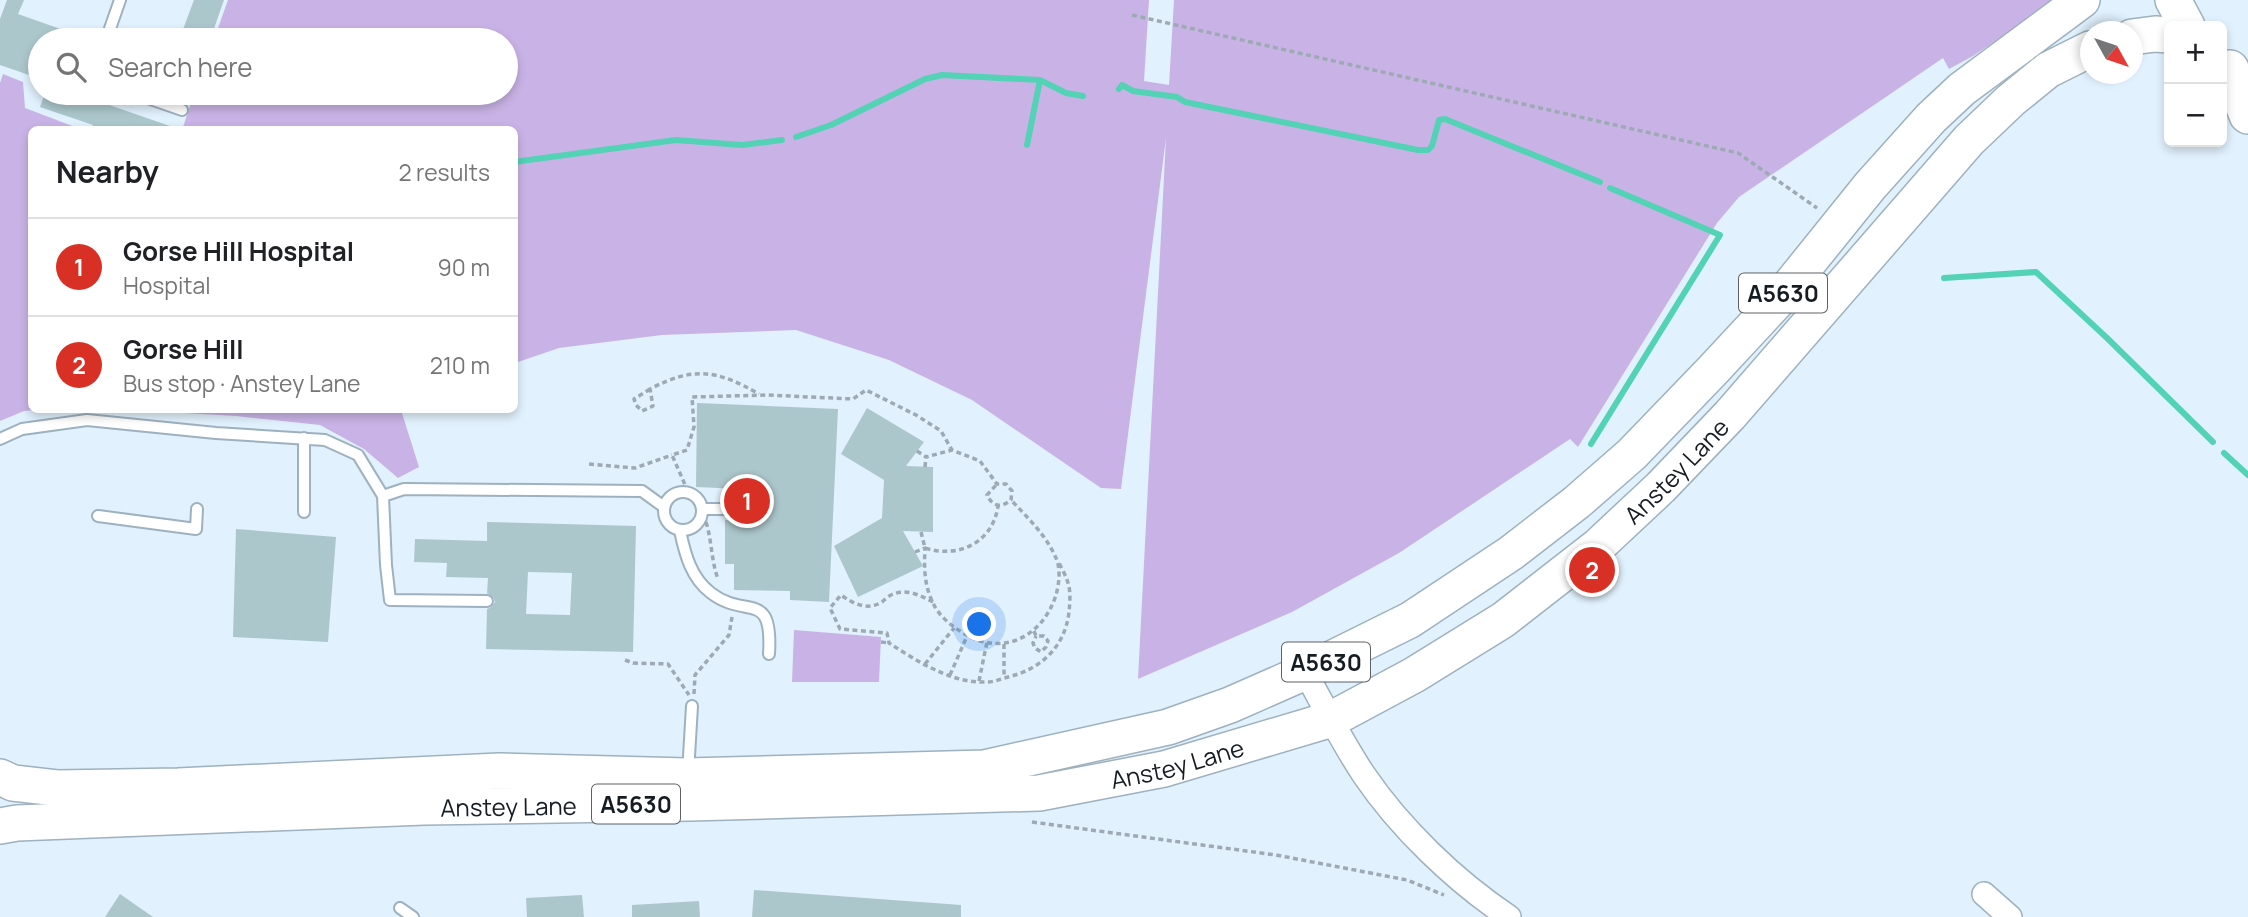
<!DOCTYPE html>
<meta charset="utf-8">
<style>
:root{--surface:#fff;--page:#f6f6f6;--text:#202124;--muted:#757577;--line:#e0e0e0;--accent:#d93025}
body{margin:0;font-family:Manrope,sans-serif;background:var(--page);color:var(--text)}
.controls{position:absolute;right:21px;top:21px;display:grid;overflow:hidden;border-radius:10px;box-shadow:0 4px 10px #0003}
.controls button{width:63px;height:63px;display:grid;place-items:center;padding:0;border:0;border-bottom:2px solid var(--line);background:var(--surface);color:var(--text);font:35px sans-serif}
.compass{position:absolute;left:2080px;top:21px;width:63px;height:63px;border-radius:50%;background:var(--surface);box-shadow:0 4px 10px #0003;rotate:130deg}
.you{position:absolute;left:980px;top:625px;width:24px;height:24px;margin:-18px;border:5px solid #fff;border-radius:50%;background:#1a73e8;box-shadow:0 0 0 10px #1a73e833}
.badge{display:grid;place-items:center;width:46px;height:46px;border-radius:50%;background:var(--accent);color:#fff;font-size:23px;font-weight:700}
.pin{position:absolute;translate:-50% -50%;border:4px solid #fff;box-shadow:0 2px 7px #0006}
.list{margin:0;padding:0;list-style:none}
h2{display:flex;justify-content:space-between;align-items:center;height:91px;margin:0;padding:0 28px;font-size:30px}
h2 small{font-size:23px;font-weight:400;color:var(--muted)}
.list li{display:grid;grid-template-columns:46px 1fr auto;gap:21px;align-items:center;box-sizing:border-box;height:98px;padding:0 28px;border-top:2px solid var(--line)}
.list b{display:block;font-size:26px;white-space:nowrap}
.list p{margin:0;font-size:23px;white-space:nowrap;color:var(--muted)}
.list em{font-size:23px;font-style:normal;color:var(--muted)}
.icon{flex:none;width:38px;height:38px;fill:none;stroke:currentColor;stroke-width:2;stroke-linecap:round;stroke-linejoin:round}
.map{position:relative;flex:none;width:2248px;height:917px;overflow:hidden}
.search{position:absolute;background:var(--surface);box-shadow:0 4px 10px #0003;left:28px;top:28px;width:490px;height:77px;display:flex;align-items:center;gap:18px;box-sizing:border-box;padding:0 24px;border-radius:38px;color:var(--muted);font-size:26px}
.panel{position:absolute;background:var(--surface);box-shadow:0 4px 10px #0003;left:28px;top:126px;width:490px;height:287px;border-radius:10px}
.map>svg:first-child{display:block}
.green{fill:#c9b3e6}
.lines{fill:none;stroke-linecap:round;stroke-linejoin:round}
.stream{stroke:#53d2b6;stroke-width:6}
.building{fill:#acc7cc;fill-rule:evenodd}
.service-casing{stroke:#9eb1bf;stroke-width:14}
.minor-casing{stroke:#9eb1bf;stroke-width:26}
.primary-casing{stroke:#9eb1bf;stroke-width:38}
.trunk-casing{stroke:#9eb1bf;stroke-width:40}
.path{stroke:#9daab4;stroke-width:3.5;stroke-dasharray:5 3.5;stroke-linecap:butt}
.service{stroke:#fff;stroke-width:10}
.minor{stroke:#fff;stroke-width:23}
.primary{stroke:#fff;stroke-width:35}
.trunk{stroke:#fff;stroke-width:37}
.labels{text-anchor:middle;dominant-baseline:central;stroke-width:6;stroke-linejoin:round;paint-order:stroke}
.shield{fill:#fff;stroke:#5c6164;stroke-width:2}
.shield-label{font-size:23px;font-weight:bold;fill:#161d22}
.street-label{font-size:24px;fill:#161d22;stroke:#fff}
</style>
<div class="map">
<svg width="2248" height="917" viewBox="0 0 2248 917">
<rect width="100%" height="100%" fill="#e1f1fd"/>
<path class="green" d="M 228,0 L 1149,0 L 1144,81 L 1169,85 L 1174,0 L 2057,0 L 1973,56 L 1949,69 L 1943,58 L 1739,197 L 1717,223 L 1578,447 L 1570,439 L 1399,553 L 1292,612 L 1138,679 L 1166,138 L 1121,489 L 1101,488 L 972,400 L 889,360 L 796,330 L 662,335 L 559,348 L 515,363 L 514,130 L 182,130 L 193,97 L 201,93 L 506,93 L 506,40 L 226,40 L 218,28 Z
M 3,74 L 23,82 L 25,108 L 75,127 L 74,129 L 32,130 L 32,410 L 38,410 L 24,411 L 0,421 L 0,83 Z
M 132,410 L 401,410 L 419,467 L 398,478 L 364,449 L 320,425 L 236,416 Z
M 794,630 L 881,637 L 879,682 L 792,682 Z"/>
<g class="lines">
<path class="stream" d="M 1119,89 L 1122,85 L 1133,91 L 1177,97 L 1185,102 L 1418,150 L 1428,150 L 1432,146 L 1439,120 L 1445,119 L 1600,182
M 796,137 L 831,125 L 925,79 L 942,75 L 1040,80 L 1066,93 L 1083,96
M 1027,145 L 1040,80
M 514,162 L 676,140 L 742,145 L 782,140
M 1944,278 L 2036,272 L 2107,338 L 2213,442
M 1591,444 L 1720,235 L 1610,188
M 2224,453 L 2248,475"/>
</g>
<path class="building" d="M 7,0 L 24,0 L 18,14 L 86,38 L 86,40 L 40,40 L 29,75 L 0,65 L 0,19 Z
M 194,0 L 224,0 L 210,40 L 179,40 Z
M 45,93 L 85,93 L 83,96 L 173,127 L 173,130 L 91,130 L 93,125 L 40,107 Z
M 697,403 L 838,409 L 829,602 L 790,600 L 790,591 L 734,590 L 734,564 L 725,564 L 725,520 L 739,520 L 739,517 L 746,513 L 748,508 L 744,503 L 740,501 L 740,489 L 696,487 Z
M 867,408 L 924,442 L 906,466 L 933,467 L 933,532 L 903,531 L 923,566 L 858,597 L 834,546 L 882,518 L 884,480 L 841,454 Z
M 487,522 L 636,526 L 633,652 L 486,649 L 487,609 L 491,607 L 495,602 L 493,597 L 487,593 L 488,578 L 446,577 L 447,563 L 414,562 L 415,539 L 487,541 ZM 528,572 L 572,573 L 570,615 L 526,614 Z
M 236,529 L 336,537 L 328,642 L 233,637 Z
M 754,890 L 961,905 L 961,917 L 752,917 Z
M 120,894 L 153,917 L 105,917 Z
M 582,895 L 584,917 L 527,917 L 526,898 Z
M 699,901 L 700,917 L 632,917 L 632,905 Z"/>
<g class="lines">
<defs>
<path id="service" d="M 106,40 L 120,0
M 133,93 L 182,110
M 304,438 L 304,512
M 0,439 L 22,429 L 87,420 L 216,433 L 325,440 L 358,455 L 383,496 L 386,565 L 390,600 L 487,601
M664 511a19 19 0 1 1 38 0a19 19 0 1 1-38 0Z
M 383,496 L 404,489 L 642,491 L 664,507
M 702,509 L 740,509
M 98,516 L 196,529 L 197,509
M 680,531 C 685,554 691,578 711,593 C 746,620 773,588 769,654
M 688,773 L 692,706
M 400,908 L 413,917"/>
<path id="minor" d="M 1305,672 C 1324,706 1342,742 1364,775 C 1400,828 1455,881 1509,917
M 1984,894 L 2010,917"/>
<g id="primary">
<path d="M 2173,0 L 2187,26"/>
<path d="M 2132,37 L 2155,34 L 2169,35"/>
<path d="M 0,777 L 13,783 L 57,788 L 178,786 L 499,771 L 687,776 L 984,768 L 1168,727 L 1230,705 L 1305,672 L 1410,620 L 1511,553 L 1577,502 L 1632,454 L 1713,370 L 1779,299 L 1870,186 L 1931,118 L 1962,89 L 2082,0"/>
<path id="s1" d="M 0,826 L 17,823 L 424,807 L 690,803 L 1039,793 L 1164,769 L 1332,719 L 1414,675 L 1503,620 L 1598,546 L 1661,487 L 1730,415 L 1969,140 L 2011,100 L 2048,70 L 2090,49"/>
</g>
<path id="trunk" d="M 2230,69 L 2248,115"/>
</defs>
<use href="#service" class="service-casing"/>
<use href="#minor" class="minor-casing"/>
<use href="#primary" class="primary-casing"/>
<use href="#trunk" class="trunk-casing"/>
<path class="path" d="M 1132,15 L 1738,153 L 1817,208
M 650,389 L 634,399 L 636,405 L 642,411 L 653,406 L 650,389 C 694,366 717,370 759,394
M 917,451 L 926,457 L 952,450
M 589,464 L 635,468 L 672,455
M 925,467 L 926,457
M 684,492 L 686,487 L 672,455 L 687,450 L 694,427 L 692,397 L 767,395 L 853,399 L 866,390 L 916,415 L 941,431 L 952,450 L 980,461 L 997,484 L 1006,484 L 1012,491 L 1011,500 C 1001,508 993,507 987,495 L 997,484
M 706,522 C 712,541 711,560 718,579
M 921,532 L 925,548 C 959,559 993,542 998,506
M 915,552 L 925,548 C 924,568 924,586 934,605 C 939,615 950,625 960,631 C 999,658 1042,639 1056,595 C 1059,585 1061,568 1056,558 C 1046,535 1028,518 1011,500
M 933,602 C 920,595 906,588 891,595 C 890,595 883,601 882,602 C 867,611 854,604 841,595 L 830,608 L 840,629 L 887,633 L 889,643 C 917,661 952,684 987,682 C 994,682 1001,679 1008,677 C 1041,669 1065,647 1069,612 C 1070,602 1071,589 1067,580 C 1065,574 1061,567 1058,561
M 1034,631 L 1036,636 L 1044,636 L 1048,641 L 1046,647 L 1041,652 L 1035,648 L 1033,643 L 1036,636
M 881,642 L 889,643
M 1004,644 L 1004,677
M 625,660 L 633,663 L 668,664 L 689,695
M 925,664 L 954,628
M 950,675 L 967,636
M 979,681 L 987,642
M 694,694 L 695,675 L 729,635 L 732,617
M 1032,822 L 1276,855 L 1407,880 L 1444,895"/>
<use href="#service" class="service"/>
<use href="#minor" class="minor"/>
<use href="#primary" class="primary"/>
<use href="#trunk" class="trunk"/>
</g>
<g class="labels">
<g class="shield">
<rect x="1739" y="273.5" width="88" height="39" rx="5"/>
<rect x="1282" y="642.5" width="88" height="39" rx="5"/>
<rect x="592" y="784.5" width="88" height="39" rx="5"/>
</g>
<g class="shield-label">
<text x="1783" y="293">A5630</text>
<text x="1326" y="662">A5630</text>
<text x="636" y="804">A5630</text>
</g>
<g class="street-label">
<text stroke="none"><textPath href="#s1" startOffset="1769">Anstey Lane</textPath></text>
<text stroke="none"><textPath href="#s1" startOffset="1181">Anstey Lane</textPath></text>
<text stroke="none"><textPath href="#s1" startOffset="509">Anstey Lane</textPath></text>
</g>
</g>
</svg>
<div class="controls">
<button>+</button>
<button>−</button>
</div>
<svg class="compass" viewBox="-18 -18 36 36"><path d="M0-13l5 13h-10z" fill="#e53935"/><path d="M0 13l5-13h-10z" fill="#757577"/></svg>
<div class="you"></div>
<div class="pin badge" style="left:747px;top:501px">1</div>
<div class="pin badge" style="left:1592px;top:570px">2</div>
<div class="search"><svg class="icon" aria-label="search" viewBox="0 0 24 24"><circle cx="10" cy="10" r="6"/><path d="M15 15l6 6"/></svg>Search here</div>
<section class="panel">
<h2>Nearby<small>2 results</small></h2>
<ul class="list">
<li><span class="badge">1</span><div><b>Gorse Hill Hospital</b><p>Hospital</p></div><em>90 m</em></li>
<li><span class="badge">2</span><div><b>Gorse Hill</b><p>Bus stop · Anstey Lane</p></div><em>210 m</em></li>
</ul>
</section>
</div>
